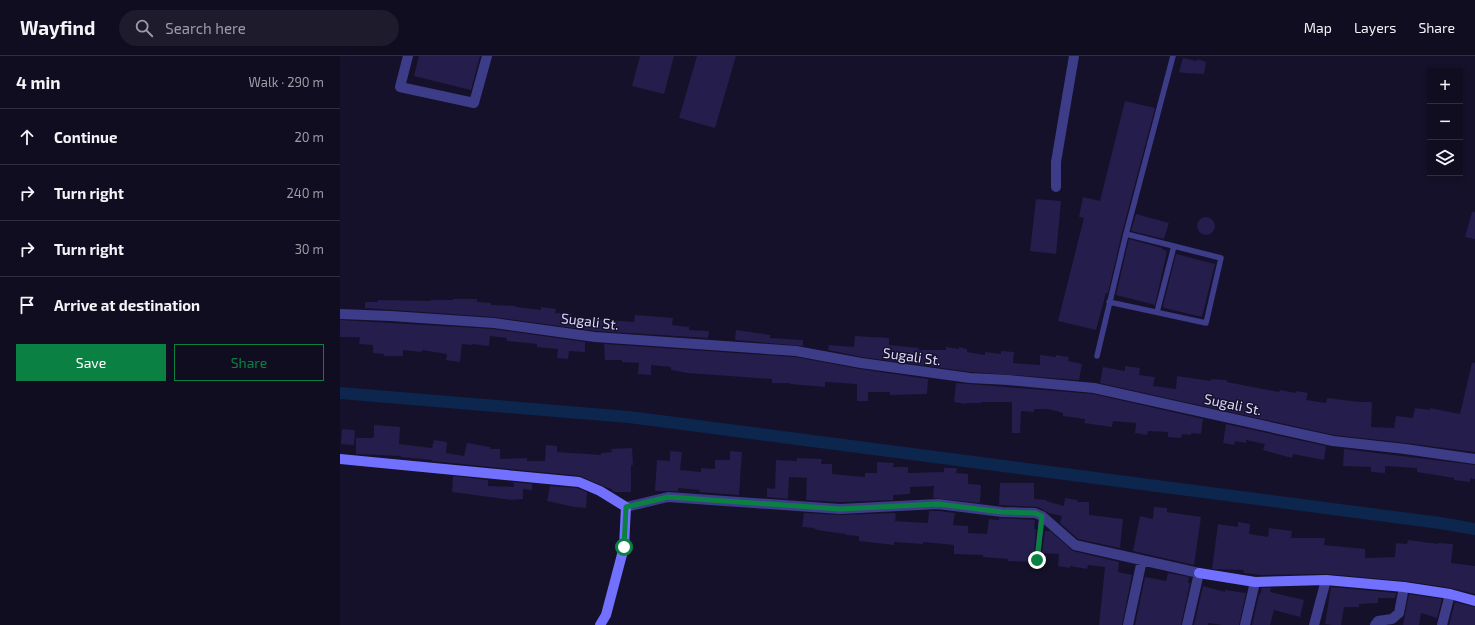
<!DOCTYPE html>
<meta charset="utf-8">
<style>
:root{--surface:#100d20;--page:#1e1b2d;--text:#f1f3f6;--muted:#9c9ca5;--line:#302d3e;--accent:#0b8043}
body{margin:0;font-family:"Exo 2",sans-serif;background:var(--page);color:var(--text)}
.controls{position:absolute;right:12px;top:12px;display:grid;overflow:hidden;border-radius:0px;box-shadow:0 2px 6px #0003}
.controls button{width:36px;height:36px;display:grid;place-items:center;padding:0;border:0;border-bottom:1px solid var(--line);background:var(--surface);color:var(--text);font:20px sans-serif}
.stop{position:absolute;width:12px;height:12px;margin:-9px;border:3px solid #0b8043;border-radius:50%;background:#fff}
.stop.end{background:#0b8043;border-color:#fff;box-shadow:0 1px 4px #0008}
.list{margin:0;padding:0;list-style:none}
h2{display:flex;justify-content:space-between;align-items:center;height:52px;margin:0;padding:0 16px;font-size:17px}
h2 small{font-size:13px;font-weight:400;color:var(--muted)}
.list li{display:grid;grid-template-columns:26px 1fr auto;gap:12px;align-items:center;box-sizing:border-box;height:56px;padding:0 16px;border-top:1px solid var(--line)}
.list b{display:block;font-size:15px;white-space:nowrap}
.list em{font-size:13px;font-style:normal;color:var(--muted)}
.actions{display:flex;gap:8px;padding:12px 16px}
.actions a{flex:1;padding:9px 0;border:1px solid var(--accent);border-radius:0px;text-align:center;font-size:14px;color:var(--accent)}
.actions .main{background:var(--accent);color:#fff}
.icon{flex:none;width:22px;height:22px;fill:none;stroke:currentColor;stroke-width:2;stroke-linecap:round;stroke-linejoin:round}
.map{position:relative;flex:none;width:1135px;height:569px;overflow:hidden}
header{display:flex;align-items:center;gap:24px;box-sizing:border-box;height:56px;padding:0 20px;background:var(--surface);border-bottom:1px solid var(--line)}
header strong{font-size:19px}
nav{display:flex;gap:22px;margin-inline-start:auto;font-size:14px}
.search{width:280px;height:36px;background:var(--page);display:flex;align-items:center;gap:10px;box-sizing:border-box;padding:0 14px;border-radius:22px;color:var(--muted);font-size:15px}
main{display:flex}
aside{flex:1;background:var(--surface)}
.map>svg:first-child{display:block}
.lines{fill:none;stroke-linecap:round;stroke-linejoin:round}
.canal{stroke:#0d264d;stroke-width:12}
.building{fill:#251d4b}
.lane{stroke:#3d3c89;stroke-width:5.5}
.street{stroke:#3d3c89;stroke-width:10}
.secondary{stroke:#7271ff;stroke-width:10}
.route{stroke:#0b8043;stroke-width:5}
.labels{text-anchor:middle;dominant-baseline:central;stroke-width:3;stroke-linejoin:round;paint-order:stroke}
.street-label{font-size:14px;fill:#dedaff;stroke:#15112a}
</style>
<header>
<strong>Wayfind</strong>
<div class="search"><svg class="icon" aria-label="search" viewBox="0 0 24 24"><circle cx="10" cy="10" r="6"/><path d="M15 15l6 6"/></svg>Search here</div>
<nav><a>Map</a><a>Layers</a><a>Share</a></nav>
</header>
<main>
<aside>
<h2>4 min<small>Walk · 290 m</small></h2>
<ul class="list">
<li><svg class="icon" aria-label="ahead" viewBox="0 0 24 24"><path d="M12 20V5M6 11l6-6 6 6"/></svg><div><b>Continue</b></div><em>20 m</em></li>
<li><svg class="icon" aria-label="right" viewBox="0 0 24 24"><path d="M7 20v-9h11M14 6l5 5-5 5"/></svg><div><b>Turn right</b></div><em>240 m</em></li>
<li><svg class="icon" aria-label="right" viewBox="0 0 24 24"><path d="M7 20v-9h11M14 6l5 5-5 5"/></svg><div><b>Turn right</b></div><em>30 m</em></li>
<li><svg class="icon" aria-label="arrive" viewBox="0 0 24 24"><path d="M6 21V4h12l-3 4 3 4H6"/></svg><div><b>Arrive at destination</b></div></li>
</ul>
<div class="actions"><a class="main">Save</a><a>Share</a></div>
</aside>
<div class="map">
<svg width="1135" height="569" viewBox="0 0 1135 569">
<rect width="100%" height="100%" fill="#15112a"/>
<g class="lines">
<path class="canal" d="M 0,337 L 289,361 L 1100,467 L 1135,473"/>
</g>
<path class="building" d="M 79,0 L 140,0 L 131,34 L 74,20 Z
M 300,0 L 334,0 L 324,38 L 292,30 Z
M 357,0 L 396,0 L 375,72 L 339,62 Z
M 843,2 L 857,5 L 857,3 L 866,6 L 864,18 L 845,17 L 839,16 Z
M 785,45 L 815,52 L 782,177 L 768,237 L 766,237 L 756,274 L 718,265 L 744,162 L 739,161 L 743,141 L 760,145 Z
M 696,143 L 721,145 L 716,198 L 690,195 Z
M 1132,156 L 1135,156 L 1135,183 L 1125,181 Z
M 796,158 L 829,167 L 824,183 L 791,175 Z
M857 170a9 9 0 1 1 18 0a9 9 0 1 1-18 0Z
M 789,183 L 822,192 L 822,193 L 827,195 L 815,249 L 776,239 Z
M 836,198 L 875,208 L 862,261 L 824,252 L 824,251 L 823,250 Z
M 113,243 L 137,243 L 137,246 L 151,247 L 151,249 L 176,250 L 176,251 L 201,254 L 201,251 L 216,253 L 215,257 L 231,258 L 231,261 L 294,266 L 295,259 L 333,262 L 332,269 L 349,271 L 349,274 L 369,275 L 368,282 L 256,275 L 154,261 L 25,252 L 25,246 L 38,246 L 38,244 L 91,245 L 91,244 L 113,244 Z
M 0,264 L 153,273 L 245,286 L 245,296 L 229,295 L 228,303 L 217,302 L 218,293 L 197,291 L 197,288 L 167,285 L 167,282 L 150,280 L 149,290 L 132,288 L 132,289 L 122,288 L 120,306 L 106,304 L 107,298 L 82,294 L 82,296 L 63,294 L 63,300 L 44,300 L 44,298 L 33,297 L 33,289 L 19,288 L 20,281 L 0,281 Z
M 396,274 L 430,279 L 430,282 L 463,284 L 463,290 L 395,284 Z
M 515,280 L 549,282 L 549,289 L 579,292 L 578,294 L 606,294 L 606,291 L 619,293 L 619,291 L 627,293 L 627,296 L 645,299 L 645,296 L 661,298 L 661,295 L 674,296 L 673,307 L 700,309 L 700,299 L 716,301 L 716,299 L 729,301 L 728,305 L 742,308 L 739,324 L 631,316 L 522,301 L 488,294 L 489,289 L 514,291 Z
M 264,288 L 455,301 L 520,313 L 588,323 L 587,338 L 550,339 L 550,336 L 528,336 L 528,345 L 517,345 L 517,328 L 485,326 L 485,331 L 450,328 L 450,327 L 432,327 L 432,323 L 348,317 L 331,314 L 331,311 L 311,309 L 311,319 L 298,318 L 299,307 L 282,306 L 282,304 L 265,304 Z
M 1132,307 L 1135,307 L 1135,396 L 1066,387 L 994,379 L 760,327 L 763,311 L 785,315 L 785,310 L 800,312 L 799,319 L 815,321 L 813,330 L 836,333 L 837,320 L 871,325 L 871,323 L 887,324 L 887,326 L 939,336 L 940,334 L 956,337 L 956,335 L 968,337 L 966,344 L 986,347 L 987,342 L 1020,346 L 1032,346 L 1031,371 L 1054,372 L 1056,360 L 1073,362 L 1075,352 L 1090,354 L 1090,352 L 1120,358 Z
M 616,327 L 753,338 L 863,363 L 861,378 L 851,377 L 851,379 L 842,378 L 841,382 L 828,381 L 828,376 L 808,375 L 807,379 L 795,377 L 796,367 L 773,365 L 772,371 L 744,367 L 745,363 L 723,360 L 723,357 L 708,353 L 694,353 L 694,356 L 681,355 L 680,377 L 672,377 L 672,346 L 641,346 L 641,347 L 626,347 L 626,348 L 614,346 Z
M 886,368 L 986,390 L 984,404 L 953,398 L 952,402 L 923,394 L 925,388 L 906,384 L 906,387 L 895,385 L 894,389 L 883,387 Z
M 34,369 L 60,371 L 59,388 L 92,392 L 94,384 L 107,386 L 106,397 L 124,400 L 127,387 L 150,391 L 150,393 L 160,393 L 160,403 L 187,402 L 187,405 L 205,405 L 206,389 L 217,390 L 217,396 L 261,399 L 261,397 L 272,396 L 271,393 L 292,392 L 293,409 L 291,409 L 291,436 L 275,436 L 272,435 L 272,433 L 268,432 L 240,420 L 92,405 L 92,404 L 61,401 L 61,400 L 16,398 L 16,382 L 32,382 L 34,381 Z
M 2,373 L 15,374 L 14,389 L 1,388 Z
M 1004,393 L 1135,409 L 1135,423 L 1130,422 L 1130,426 L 1114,424 L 1114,422 L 1077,416 L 1077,412 L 1045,410 L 1045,417 L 1031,416 L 1031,411 L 1003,410 Z
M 330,395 L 342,396 L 340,414 L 361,416 L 361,412 L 375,413 L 375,404 L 390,404 L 390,395 L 402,396 L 399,439 L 359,436 L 360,434 L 338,432 L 338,435 L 315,435 L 317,404 L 330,405 Z
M 457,402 L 482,403 L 481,408 L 492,408 L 492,418 L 525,421 L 525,417 L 537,417 L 537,406 L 554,407 L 553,411 L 568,411 L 568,417 L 604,416 L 604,412 L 617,412 L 616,417 L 628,418 L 628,428 L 641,429 L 640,447 L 593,442 L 594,430 L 570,431 L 570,438 L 553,439 L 553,444 L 500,446 L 466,444 L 467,422 L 449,421 L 448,443 L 427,441 L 427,432 L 435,433 L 436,404 L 457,405 Z
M 113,420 L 148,424 L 148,430 L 174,431 L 173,426 L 192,428 L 192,434 L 183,433 L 183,443 L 171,444 L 112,436 Z
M 660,427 L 694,427 L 694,443 L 707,444 L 706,445 L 724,450 L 725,442 L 737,444 L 737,446 L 749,446 L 749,459 L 783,463 L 780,492 L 738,483 L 720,467 L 722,460 L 709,457 L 698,451 L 659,449 Z
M 210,430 L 237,432 L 247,436 L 246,452 L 234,451 L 207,445 Z
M 814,451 L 827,452 L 827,456 L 861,461 L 854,509 L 793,495 L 800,460 L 813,463 Z
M 589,455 L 598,455 L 615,457 L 613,469 L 628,470 L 628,477 L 647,478 L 649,463 L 659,464 L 659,462 L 695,464 L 694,473 L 696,473 L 694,497 L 691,497 L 691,506 L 668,505 L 668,503 L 643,501 L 643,499 L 614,498 L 614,489 L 583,486 L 583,488 L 554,486 L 554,489 L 519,485 L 519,480 L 506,479 L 506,478 L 483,475 L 474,473 L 475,472 L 462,471 L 464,457 L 500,459 L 553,457 L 556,458 L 555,465 L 588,467 Z
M 898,466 L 910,468 L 909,478 L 928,481 L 929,472 L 952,475 L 951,482 L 985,482 L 984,489 L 1025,493 L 1025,502 L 1055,501 L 1056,487 L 1067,488 L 1068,484 L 1098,488 L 1098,487 L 1113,488 L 1111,507 L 1135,510 L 1135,538 L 1111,532 L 1065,525 L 986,518 L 921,519 L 903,517 L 904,514 L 872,513 L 878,468 L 898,471 Z
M 705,475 L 710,475 L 733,495 L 779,506 L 778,516 L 792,519 L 782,569 L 759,569 L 765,511 L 748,509 L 747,513 L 730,510 L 730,512 L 718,510 L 719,498 L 702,497 Z
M 828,517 L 849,521 L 848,527 L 850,527 L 841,569 L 795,569 L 805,521 L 826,525 Z
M 863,530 L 885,536 L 885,534 L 906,537 L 899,569 L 883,569 L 868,567 L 868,569 L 854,569 Z
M 991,531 L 1056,537 L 1055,542 L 1038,542 L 1038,547 L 1019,548 L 1019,551 L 1004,551 L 1001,569 L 993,569 L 985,568 Z
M 922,532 L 931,532 L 930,536 L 964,544 L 960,561 L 934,554 L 930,569 L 912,569 L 919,539 L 920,539 Z
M 1069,538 L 1102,543 L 1097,562 L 1081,557 L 1079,569 L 1063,569 Z
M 1115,546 L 1135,551 L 1135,569 L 1109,569 Z"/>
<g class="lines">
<path class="lane" d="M 769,246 L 866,267 L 881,202 L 786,178
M 817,256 L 834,190
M 757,300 L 786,178 L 833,0
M 697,504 L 702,460"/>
<path class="street" d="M 68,0 L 60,31 L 134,47 L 147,0
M 716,131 L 716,106 L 734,0
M 0,258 L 51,260 L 154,267 L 255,281 L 456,295 L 521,307 L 630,322 L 668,324 L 754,332 L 993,385 L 1065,393 L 1135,403
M 286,451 L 328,441 L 500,453 L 598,448 L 662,456 L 695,457 L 702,460 L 735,489 L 859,517 L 847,569
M 788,569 L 802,504
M 905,569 L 915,526
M 974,569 L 986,524
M 1035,569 L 1038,565 L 1052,563 L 1059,557 L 1064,531
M 1102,569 L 1110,538"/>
<path class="secondary" d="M 0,403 L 239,426 L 260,435 L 286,451 L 284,491 L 266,559 L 260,569
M 859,517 L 915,526 L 986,524 L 1064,531 L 1110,538 L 1135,545"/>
</g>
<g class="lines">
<path class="route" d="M 284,491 L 286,451 L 328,441 L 500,453 L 598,448 L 662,456 L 695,457 L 702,460 L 697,504"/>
</g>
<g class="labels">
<g class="street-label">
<text transform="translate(250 265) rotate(7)">Sugali St.</text>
<text transform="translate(572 300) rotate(8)">Sugali St.</text>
<text transform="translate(893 348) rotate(12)">Sugali St.</text>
</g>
</g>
</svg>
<div class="controls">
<button>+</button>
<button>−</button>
<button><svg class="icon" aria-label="layers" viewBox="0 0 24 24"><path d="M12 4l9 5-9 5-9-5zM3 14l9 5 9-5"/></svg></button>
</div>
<div class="stop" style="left:284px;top:491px"></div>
<div class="stop end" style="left:697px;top:504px"></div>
</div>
</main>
